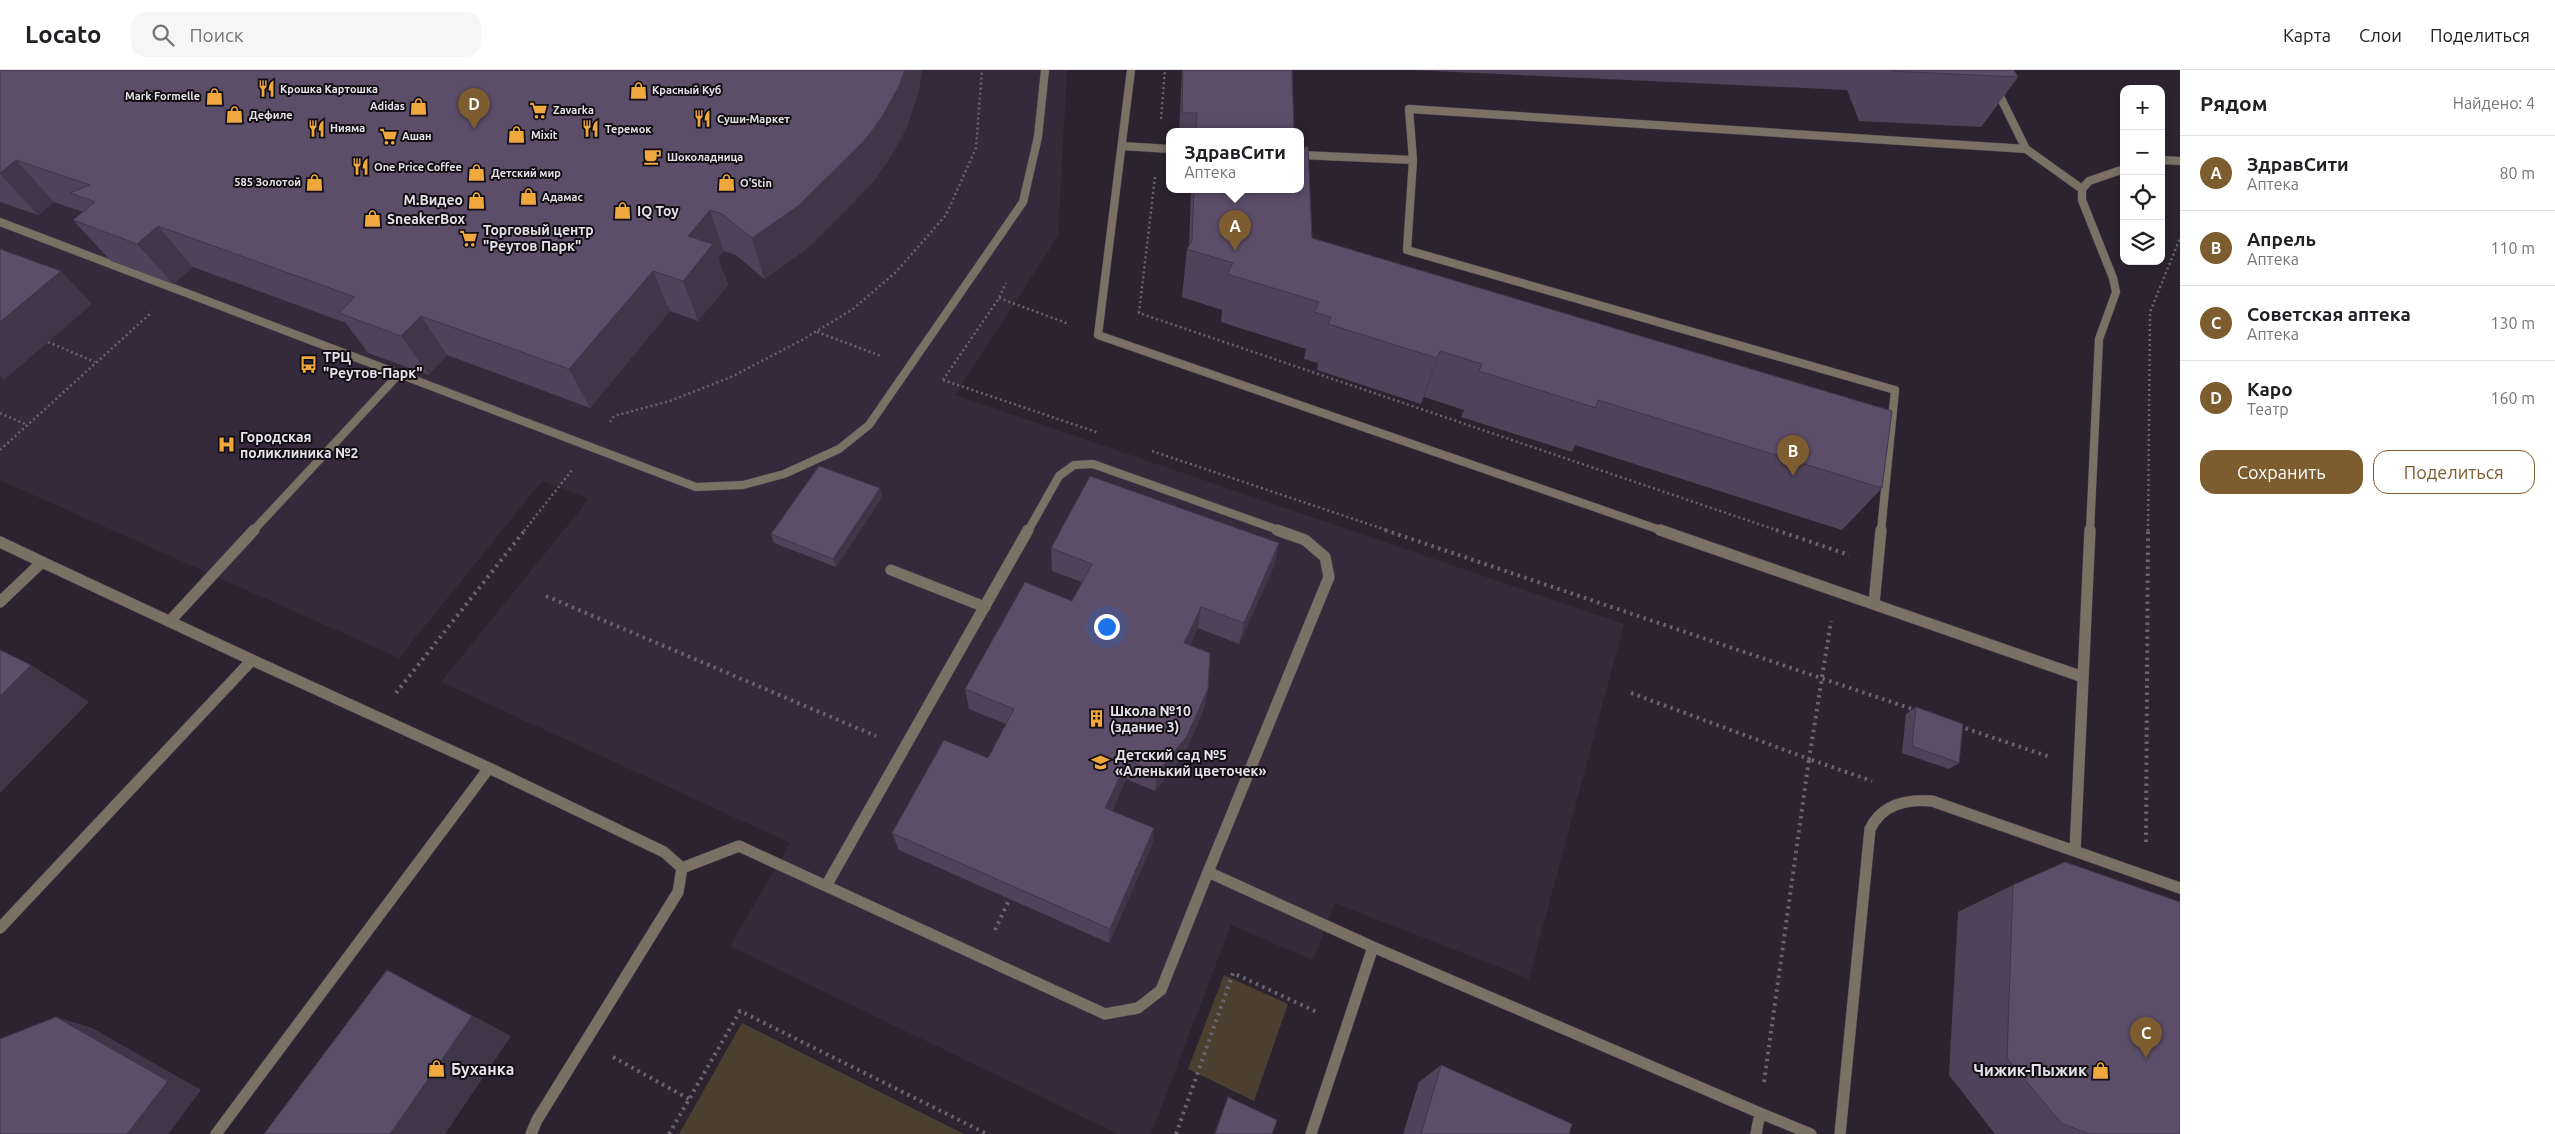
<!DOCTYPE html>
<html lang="ru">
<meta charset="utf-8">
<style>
:root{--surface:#fff;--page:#f6f6f6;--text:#202124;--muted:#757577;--line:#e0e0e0;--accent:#7d5d30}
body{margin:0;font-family:Ubuntu,sans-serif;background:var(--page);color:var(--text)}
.controls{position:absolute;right:15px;top:15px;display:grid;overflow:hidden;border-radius:10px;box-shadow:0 2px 8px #0003}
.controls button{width:45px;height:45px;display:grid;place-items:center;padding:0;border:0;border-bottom:1px solid var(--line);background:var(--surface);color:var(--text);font:25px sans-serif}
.you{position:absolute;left:1106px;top:556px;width:18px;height:18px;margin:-12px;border:4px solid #fff;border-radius:50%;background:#1a73e8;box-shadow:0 0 0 8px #1a73e833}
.badge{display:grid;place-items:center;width:32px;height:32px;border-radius:50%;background:var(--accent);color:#fff;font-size:16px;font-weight:700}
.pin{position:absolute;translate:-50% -41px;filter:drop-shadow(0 1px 2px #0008)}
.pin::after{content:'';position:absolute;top:26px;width:18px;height:15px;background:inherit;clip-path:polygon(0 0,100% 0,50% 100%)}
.popup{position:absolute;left:1166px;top:58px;width:138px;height:65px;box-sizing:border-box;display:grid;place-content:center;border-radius:10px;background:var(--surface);filter:drop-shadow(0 1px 4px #0005);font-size:16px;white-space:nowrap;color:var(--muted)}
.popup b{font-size:19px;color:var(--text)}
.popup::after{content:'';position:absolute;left:50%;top:100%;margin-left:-10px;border:10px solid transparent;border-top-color:var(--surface)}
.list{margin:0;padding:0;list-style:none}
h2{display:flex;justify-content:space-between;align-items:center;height:65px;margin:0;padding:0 20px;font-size:21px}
h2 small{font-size:16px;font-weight:400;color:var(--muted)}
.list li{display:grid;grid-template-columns:32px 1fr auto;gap:15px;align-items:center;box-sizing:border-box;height:75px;padding:0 20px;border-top:1px solid var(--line)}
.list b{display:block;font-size:19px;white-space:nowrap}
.list p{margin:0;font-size:16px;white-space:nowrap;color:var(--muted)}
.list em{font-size:16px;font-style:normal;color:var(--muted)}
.actions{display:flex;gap:10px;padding:15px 20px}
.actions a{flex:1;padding:11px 0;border:1px solid var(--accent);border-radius:15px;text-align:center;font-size:18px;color:var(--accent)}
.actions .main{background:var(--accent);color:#fff}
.icon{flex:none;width:28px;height:28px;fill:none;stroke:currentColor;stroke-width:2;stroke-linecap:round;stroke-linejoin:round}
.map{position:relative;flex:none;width:2180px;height:1064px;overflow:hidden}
header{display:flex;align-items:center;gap:30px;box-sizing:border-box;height:70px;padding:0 25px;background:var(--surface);border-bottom:1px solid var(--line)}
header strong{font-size:24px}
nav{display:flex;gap:28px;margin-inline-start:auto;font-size:18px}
.search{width:350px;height:45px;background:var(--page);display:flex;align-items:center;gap:12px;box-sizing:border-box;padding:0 18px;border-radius:15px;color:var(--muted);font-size:19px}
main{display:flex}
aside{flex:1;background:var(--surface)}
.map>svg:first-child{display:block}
.built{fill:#342a3c}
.green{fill:#4d3f2f}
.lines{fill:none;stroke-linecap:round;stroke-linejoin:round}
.service-far1-casing{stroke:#49424e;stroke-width:9}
.service-casing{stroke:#49424e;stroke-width:12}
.path-far1{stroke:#6a646f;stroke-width:2.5;stroke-dasharray:2 3;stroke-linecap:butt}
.path{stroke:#6a646f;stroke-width:4;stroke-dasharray:2.5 4.5;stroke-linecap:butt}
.service-far1{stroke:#7a7064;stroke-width:8}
.service{stroke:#7a7064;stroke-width:11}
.wall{fill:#4f425a}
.shaded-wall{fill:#40364a}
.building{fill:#5c4d69;stroke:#40364a}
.labels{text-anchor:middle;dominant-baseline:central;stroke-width:4;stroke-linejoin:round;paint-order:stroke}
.far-poi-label{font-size:11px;font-weight:bold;fill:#e5e1e9;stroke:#120f14;text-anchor:start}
.poi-label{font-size:14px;font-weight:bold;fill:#e5e1e9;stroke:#120f14;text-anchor:start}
.near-poi-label{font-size:16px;font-weight:bold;fill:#e5e1e9;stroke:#120f14;text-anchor:start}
</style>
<header>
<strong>Locato</strong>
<div class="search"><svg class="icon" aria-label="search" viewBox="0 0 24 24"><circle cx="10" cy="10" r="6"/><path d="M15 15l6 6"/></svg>Поиск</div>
<nav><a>Карта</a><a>Слои</a><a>Поделиться</a></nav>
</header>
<main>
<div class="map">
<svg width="2180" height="1064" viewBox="0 0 2180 1064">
<rect width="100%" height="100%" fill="#2b2430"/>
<path class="built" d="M 0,0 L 1067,0 L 1058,166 L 955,325 L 1624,554 L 1529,909 L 1335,833 L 1313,890 L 1231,855 L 1151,1064 L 1118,1064 L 730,876 L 790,773 L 441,612 L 589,429 L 542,411 L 399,588 L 0,410 Z"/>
<path class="green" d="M 1224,905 L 1288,934 L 1254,1031 L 1188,999 Z
M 742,953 L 964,1064 L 679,1064 Z"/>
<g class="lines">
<defs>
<path id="service-far1" d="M 1131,0 L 1098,265 L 1663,461
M 1122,76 L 1170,79
M 2026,79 L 2082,119
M 1300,85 L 1413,90
M 2161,90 L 2180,91
M 0,152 L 696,417 L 743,415 L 784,404 L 839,379 L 869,355 L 1023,132 L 1038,67 L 1045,0
M 253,461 L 399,304
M 1028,461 L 1059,406 L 1074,395 L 1093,394 L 1281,461
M 1881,461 L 1895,320 L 1407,180 L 1413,90 L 1409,39 L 2026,79 L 1987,0
M 2090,461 L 2099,269 L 2116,222 L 2113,208 L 2082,130 L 2082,119 L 2089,111 L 2124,99"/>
<path id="service" d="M 1028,460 L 826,816 L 1105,944 L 1138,938 L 1161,920 L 1208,802
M 1660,460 L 2083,607
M 0,472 L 42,492
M 891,500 L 985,537
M 0,532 L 42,492 L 252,590 L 0,858
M 1874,534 L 1881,460
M 170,551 L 254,460
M 252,590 L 489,698
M 2075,781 L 2090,460
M 682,798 L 739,776 L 826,816
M 1208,802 L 1373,877
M 1208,802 L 1329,507 L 1325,487 L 1305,470 L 1277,460
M 216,1064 L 489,698 L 664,782 L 682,798 L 678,822 L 537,1050 L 531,1064
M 1311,1064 L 1373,877 L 1760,1043
M 1756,1064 L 1760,1043 L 1811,1064
M 1840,1064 L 1870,759 C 1882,734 1906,729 1932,731 L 2180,818"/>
</defs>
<use href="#service-far1" class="service-far1-casing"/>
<use href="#service" class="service-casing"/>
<path class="path-far1" d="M 1161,49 L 1165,0
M 1155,107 L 1139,243 L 1779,461
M 999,228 L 1069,254
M 817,262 L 881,286
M 48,272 L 95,292
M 943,310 L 1099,363
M 943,310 L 999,228 L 1006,213
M 0,343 L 27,355
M 610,352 L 614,346 L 670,331 L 731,307 L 802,270 L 853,239 L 896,202 L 946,145 L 976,78 L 982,0
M 0,380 L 152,242
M 1152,381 L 1389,461
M 524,461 L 572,400
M 2148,461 L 2150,242 L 2180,168"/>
<path class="path" d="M 1385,460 L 1915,640
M 1776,460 L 1849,485
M 546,526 L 876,666
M 396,623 L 525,460
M 1631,623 L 1809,689 L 1831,551
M 1959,656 L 2050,687
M 2146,772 L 2148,460
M 995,860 L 1010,828
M 613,987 L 689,1029
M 1764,1012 L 1809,689 L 1872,711
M 669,1064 L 740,941 L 987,1064
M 1176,1064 L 1233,903 L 1319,943"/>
<use href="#service-far1" class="service-far1"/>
<use href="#service" class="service"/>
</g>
<path class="wall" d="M 0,0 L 922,0 L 919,20 L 906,59 L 889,89 L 873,112 L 808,178 L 764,209 L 736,185 L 724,181 L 718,188 L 728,215 L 698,251 L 670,241 L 590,338 L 447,285 L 429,305 L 368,283 L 346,253 L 193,197 L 173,214 L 111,191 L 73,150 L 83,142 L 54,132 L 38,145 L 0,132 Z
M 1182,0 L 1292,0 L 1294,62 L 1179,62 Z
M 1412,0 L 2014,0 L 2018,7 L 1981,57 L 1859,51 L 1847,20 Z
M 1191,120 L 1300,120 L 1312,168 L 1882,418 L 1842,460 L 1575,375 L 1572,382 L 1461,347 L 1464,340 L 1424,327 L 1421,334 L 1317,300 L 1318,293 L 1304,289 L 1306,279 L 1221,252 L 1222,240 L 1182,227 L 1187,179 L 1189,175 Z
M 882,427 L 836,497 L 774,473 L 771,464 Z
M 1279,473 L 1274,496 L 1239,574 L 1198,558 L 1190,575 L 1208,619 L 1204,639 L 1184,685 L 1155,721 L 1126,709 L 1112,741 L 1154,758 L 1152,775 L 1109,873 L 899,780 L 892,763 L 988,688 L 1006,654 L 969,639 L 965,619 L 1072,531 L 1082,512 L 1052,501 L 1051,478 Z
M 1916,637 L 1959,693 L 1949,699 L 1902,683 L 1906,644 Z
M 2013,815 L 2180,1064 L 1995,1064 L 1949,1005 L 1958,842 Z
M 1441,995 L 1569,1064 L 1403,1064 L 1419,1012 Z
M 1228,1027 L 1272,1064 L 1214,1064 Z"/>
<path class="shaded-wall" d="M 905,0 L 922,0 L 919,20 L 906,59 L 889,89 L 873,112 L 808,178 L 764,209 L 752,168 Z
M 16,90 L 54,132 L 38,145 L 0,104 L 0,103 Z
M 710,140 L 724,181 L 718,188 L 728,215 L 698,251 L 683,211 L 688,166 Z
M 158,156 L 193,197 L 173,214 L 137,174 Z
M 61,201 L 92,234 L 4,310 L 0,306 L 0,252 Z
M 653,201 L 670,241 L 590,338 L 569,299 Z
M 421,246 L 447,285 L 429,305 L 401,266 Z
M 1440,281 L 1424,327 L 1421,334 L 1437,288 Z
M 880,418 L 882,427 L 836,497 L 833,489 Z
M 1279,473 L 1274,496 L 1239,574 L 1244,553 Z
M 1201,537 L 1198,558 L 1181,594 L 1184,573 Z
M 31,595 L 89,632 L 0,723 L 0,626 Z
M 1208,619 L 1204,639 L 1184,685 L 1155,721 L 1157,703 Z
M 1128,690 L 1126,709 L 1105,755 L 1105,738 Z
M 1154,758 L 1152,775 L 1109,873 L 1110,859 Z
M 387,900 L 511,966 L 445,1064 L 390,1064 Z
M 56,947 L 92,958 L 201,1020 L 168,1064 L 127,1064 Z"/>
<path class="building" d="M 0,0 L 905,0 L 899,16 L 882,47 L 865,70 L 798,136 L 752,168 L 722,144 L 710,140 L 688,166 L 713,174 L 683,211 L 653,201 L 569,299 L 421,246 L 401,266 L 339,243 L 355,227 L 158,156 L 137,174 L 73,150 L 95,132 L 70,123 L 90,115 L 16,90 L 0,103 Z
M 1183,0 L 1292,0 L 1294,62 L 1196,62 L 1197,43 L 1182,43 Z
M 1890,0 L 2014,0 L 2018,7 L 1891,1 Z
M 1300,77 L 1308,77 L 1312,168 L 1892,341 L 1882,418 L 1598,330 L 1596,338 L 1479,301 L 1482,294 L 1440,281 L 1437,288 L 1328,254 L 1331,247 L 1314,242 L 1319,232 L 1227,204 L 1233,193 L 1187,179 L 1192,171 L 1194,120 L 1300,120 Z
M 0,179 L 61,201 L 0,252 Z
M 819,396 L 880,418 L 833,489 L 771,464 Z
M 1090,406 L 1279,473 L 1244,553 L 1201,537 L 1184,573 L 1210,583 L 1208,619 L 1187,666 L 1157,703 L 1128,690 L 1105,738 L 1154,758 L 1110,859 L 892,763 L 944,670 L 988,688 L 1014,639 L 965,619 L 1025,512 L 1072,531 L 1092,494 L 1051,478 Z
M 0,580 L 31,595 L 0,626 Z
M 1916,637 L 1963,654 L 1959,693 L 1912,676 Z
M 2065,792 L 2180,832 L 2180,1064 L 2089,1064 L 2061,1053 L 2007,988 L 2013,815 Z
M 387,900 L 472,946 L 390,1064 L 264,1064 Z
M 56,947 L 168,1011 L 127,1064 L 0,1064 L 0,969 Z
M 1441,995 L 1572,1054 L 1569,1064 L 1421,1064 Z
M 1228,1027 L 1277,1050 L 1272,1064 L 1215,1064 Z"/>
<defs>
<symbol id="restaurant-bare" viewBox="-9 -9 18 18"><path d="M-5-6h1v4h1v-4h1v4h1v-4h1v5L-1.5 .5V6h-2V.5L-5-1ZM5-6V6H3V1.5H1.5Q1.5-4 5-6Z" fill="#efa73e" stroke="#120f14" stroke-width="2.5" paint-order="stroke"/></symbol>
<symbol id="shop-bare" viewBox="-9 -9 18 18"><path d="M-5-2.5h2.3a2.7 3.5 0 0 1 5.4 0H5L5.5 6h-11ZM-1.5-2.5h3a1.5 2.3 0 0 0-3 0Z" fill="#efa73e" stroke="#120f14" stroke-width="2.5" paint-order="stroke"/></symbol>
<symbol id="supermarket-bare" viewBox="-9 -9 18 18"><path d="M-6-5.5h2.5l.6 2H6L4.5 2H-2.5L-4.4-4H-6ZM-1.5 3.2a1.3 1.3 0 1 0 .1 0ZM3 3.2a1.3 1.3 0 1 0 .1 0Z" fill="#efa73e" stroke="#120f14" stroke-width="2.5" paint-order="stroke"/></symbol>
<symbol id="cafe-bare" viewBox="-9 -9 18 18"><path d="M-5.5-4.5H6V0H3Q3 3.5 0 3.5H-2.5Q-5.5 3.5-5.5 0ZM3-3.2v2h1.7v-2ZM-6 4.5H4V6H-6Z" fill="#efa73e" stroke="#120f14" stroke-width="2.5" paint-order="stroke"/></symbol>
<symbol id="bus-bare" viewBox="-9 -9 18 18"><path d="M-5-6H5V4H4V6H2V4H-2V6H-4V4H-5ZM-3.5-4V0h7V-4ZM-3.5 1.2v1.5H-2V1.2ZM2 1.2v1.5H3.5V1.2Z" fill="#efa73e" stroke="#120f14" stroke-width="2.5" paint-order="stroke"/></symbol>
<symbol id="hospital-bare" viewBox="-9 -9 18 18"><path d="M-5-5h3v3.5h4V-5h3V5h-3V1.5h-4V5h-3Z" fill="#efa73e" stroke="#120f14" stroke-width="2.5" paint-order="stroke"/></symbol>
<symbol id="building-bare" viewBox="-9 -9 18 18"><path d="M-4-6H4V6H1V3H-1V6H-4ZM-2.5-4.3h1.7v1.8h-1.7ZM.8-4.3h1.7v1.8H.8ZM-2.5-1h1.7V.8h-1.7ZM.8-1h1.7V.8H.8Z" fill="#efa73e" stroke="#120f14" stroke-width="2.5" paint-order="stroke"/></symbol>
<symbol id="school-bare" viewBox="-9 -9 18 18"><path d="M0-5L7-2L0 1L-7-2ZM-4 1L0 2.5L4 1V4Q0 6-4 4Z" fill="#efa73e" stroke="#120f14" stroke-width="2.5" paint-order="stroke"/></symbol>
</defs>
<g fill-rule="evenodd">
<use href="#restaurant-bare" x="254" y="6" width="25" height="25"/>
<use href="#shop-bare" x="626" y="8" width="25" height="25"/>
<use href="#shop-bare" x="202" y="14" width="25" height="25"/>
<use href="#shop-bare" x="406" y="24" width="25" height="25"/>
<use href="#supermarket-bare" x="526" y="28" width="25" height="25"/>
<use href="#shop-bare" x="222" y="32" width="25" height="25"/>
<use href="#restaurant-bare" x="690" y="36" width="25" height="25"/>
<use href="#restaurant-bare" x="304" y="46" width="25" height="25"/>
<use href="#restaurant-bare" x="578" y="46" width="25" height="25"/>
<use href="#shop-bare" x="504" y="52" width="25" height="25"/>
<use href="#supermarket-bare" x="376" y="54" width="25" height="25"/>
<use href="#cafe-bare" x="640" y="74" width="25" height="25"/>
<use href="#restaurant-bare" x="348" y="84" width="25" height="25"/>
<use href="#shop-bare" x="464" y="90" width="25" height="25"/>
<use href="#shop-bare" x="302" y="100" width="25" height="25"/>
<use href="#shop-bare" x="714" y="100" width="25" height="25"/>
<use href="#shop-bare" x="516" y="114" width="25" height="25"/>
<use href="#shop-bare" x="464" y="118" width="25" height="25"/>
<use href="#shop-bare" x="610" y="128" width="25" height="25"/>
<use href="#shop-bare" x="360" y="136" width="25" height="25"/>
<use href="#supermarket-bare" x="456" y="156" width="25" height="25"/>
<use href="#bus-bare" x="296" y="282" width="25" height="25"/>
<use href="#hospital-bare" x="214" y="362" width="25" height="25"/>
<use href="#building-bare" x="1084" y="636" width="25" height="25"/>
<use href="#school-bare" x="1088" y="680" width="25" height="25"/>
<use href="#shop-bare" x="424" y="986" width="25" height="25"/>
<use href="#shop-bare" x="2088" y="988" width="25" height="25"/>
</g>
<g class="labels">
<g class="far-poi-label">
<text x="280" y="19">Крошка Картошка</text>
<text x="652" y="20">Красный Куб</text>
<text x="200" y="26" text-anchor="end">Mark Formelle</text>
<text x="405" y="36" text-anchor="end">Adidas</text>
<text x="553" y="40">Zavarka</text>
<text x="249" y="45">Дефиле</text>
<text x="717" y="49">Суши-Маркет</text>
<text x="330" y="58">Нияма</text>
<text x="605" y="59">Теремок</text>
<text x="531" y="65">Mixit</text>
<text x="402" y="66">Ашан</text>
<text x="667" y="87">Шоколадница</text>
<text x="374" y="97">One Price Coffee</text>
<text x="491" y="103">Детский мир</text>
<text x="301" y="112" text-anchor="end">585 Золотой</text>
<text x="740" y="113">O'Stin</text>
<text x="542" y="127">Адамас</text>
</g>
<g class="poi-label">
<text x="463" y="130" text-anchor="end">М.Видео</text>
<text x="637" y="141">IQ Toy</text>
<text x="387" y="149">SneakerBox</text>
<text x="483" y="160">Торговый центр<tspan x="483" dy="16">"Реутов Парк"</tspan></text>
<text x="323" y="287">ТРЦ<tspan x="323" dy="16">"Реутов-Парк"</tspan></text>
<text x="240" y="367">Городская<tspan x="240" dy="16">поликлиника №2</tspan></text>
<text x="1110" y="641">Школа №10<tspan x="1110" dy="16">(здание 3)</tspan></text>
<text x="1115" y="685">Детский сад №5<tspan x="1115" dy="16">«Аленький цветочек»</tspan></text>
</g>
<g class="near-poi-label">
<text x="451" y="999">Буханка</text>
<text x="2087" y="1000" text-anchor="end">Чижик-Пыжик</text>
</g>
</g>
</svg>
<div class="controls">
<button>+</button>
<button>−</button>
<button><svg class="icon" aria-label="locate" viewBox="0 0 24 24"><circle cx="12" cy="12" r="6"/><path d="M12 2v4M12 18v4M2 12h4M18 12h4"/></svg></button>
<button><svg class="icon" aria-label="layers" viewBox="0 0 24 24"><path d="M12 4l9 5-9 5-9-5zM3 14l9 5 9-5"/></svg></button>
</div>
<div class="you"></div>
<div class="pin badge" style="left:1235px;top:181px">A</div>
<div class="popup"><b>ЗдравСити</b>Аптека</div>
<div class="pin badge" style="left:1793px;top:406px">B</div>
<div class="pin badge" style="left:2146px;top:988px">C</div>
<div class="pin badge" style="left:474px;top:59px">D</div>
</div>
<aside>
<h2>Рядом<small>Найдено: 4</small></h2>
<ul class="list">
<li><span class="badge">A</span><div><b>ЗдравСити</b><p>Аптека</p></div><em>80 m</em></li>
<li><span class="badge">B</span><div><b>Апрель</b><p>Аптека</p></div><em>110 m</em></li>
<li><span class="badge">C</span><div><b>Советская аптека</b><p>Аптека</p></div><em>130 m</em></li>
<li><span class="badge">D</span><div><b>Каро</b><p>Театр</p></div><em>160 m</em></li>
</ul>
<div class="actions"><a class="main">Сохранить</a><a>Поделиться</a></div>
</aside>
</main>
